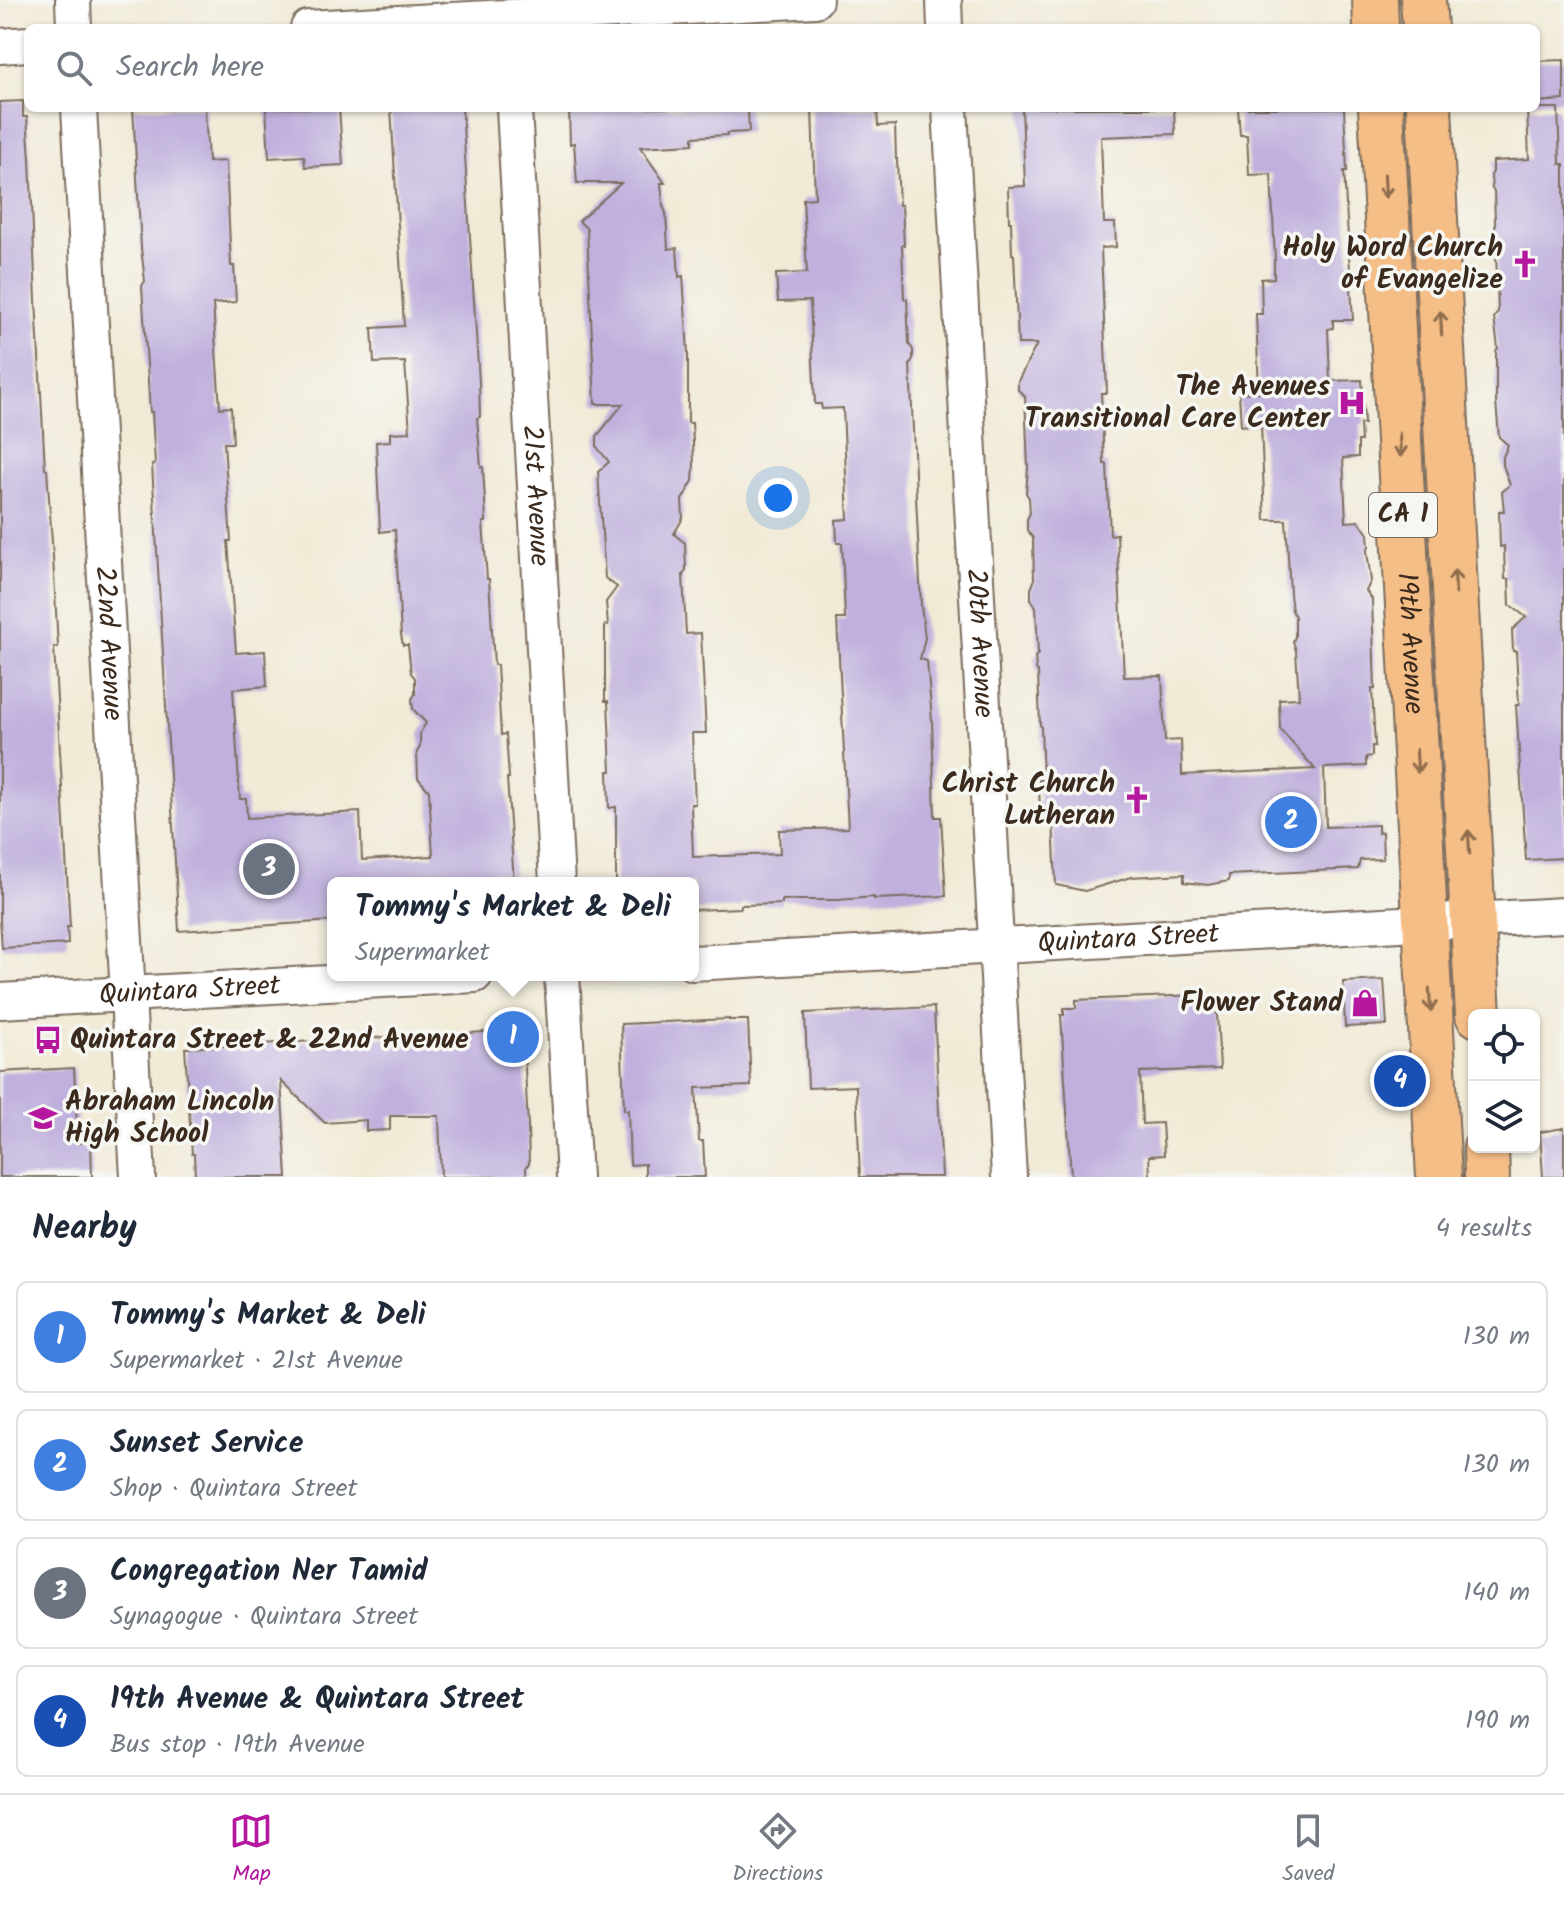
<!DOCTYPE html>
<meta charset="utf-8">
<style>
:root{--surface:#fff;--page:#f6f6f7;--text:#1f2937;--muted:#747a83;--line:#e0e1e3;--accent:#b5179e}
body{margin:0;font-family:Kalam,sans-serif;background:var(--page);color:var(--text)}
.controls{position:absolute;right:24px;bottom:24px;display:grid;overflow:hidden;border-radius:12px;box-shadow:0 2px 6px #0004}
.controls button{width:72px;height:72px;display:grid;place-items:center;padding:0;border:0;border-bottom:2px solid var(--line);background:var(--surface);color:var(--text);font:40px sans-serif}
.you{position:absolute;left:778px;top:498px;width:28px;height:28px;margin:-20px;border:6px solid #fff;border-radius:50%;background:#1a73e8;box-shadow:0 0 0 12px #1a73e833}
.badge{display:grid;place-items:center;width:52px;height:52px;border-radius:50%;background:var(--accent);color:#fff;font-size:26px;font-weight:700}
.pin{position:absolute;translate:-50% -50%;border:4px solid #fff;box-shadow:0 2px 8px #0006}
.popup{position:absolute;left:327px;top:877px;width:372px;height:104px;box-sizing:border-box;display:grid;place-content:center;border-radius:12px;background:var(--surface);filter:drop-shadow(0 2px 6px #0005);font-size:26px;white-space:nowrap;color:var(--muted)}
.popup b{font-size:30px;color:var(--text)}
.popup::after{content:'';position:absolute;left:50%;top:100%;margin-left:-16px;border:16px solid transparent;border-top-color:var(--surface)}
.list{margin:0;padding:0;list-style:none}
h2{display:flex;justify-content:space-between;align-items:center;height:104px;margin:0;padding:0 32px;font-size:34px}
h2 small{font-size:26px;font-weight:400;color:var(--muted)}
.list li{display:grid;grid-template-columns:52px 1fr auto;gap:24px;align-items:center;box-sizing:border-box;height:112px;margin:0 16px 16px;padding:0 16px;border:2px solid var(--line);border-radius:12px}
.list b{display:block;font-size:30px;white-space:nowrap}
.list p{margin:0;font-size:26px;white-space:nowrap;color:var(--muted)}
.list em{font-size:26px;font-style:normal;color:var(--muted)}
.icon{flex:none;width:44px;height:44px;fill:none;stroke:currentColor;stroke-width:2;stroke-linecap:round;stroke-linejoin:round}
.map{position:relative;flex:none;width:1564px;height:1177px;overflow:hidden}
.search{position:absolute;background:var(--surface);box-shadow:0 2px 6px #0004;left:24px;right:24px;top:24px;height:88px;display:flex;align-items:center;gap:20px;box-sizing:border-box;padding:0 28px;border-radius:12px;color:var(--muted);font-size:30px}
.sheet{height:616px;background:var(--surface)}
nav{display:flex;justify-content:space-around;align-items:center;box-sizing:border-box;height:112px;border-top:2px solid var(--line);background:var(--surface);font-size:22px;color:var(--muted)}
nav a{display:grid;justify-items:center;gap:4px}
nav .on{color:var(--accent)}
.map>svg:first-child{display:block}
.building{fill:#c0b0dd}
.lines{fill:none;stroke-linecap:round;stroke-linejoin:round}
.minor-casing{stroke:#7b6d5e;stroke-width:38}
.trunk-casing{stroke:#7b6d5e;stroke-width:48}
.minor{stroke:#fff;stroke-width:34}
.trunk{stroke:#f6be87;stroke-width:44}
.oneway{stroke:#8f6d4d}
.labels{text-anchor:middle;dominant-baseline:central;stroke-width:7;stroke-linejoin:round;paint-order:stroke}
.shield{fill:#f6f6f2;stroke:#73675e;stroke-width:2}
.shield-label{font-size:26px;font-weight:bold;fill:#3b2a1e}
.poi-label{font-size:28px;font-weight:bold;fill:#3b2a1e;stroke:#f6f6f2;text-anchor:end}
.street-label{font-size:28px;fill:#3b2a1e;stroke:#f6f6f2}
</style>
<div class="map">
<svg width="1564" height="1177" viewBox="0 0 1564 1177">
<rect width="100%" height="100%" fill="#f6f6f2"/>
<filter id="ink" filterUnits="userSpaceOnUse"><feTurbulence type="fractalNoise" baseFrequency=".0125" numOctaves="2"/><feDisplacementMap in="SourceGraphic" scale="16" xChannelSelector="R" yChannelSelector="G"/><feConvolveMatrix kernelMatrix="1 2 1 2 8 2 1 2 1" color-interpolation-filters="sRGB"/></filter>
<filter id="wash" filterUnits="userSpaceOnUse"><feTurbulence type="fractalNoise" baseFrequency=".006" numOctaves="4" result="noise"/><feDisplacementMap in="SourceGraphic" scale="32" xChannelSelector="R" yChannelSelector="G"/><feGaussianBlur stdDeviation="1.8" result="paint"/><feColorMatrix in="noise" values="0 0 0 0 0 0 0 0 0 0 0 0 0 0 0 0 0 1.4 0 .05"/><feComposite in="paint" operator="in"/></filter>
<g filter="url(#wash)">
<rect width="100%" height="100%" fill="#f1ead6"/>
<g id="blocks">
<path class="building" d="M 1564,60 L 1564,100 L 1536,102 L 1536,61 Z
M 23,101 L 23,117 L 27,117 L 30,159 L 36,300 L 45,469 L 47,469 L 53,557 L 58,647 L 54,647 L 70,927 L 67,927 L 68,944 L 2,948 L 0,920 L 0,102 Z
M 133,108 L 205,108 L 208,162 L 226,161 L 231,266 L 234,266 L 236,302 L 213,304 L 220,408 L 231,407 L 233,443 L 224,443 L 231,541 L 228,541 L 236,653 L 265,651 L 267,686 L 233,689 L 240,799 L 246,799 L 247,818 L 360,812 L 362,860 L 433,856 L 429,791 L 418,778 L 417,752 L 420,747 L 420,733 L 426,723 L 413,709 L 412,699 L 415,694 L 415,678 L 411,673 L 408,645 L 403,645 L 401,635 L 395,530 L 380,532 L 376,442 L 390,441 L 390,433 L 410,432 L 405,362 L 374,363 L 372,328 L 404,326 L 391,108 L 462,108 L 479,382 L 480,417 L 477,418 L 481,467 L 483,467 L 485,502 L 486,522 L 483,522 L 487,579 L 489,579 L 494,665 L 497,665 L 501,735 L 506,734 L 509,778 L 507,778 L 514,883 L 333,883 L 333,889 L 330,889 L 333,921 L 179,931 L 154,499 L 152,465 L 155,464 L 152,412 L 150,412 L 142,286 L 145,281 L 141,248 Z
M 266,108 L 339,108 L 343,165 L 305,167 L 304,156 L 269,158 Z
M 569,108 L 748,108 L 749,132 L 727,133 L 727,135 L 693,137 L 693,144 L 640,147 L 665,183 L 661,183 L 663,206 L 666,213 L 668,249 L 677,248 L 679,277 L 683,276 L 688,353 L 688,423 L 692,423 L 694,464 L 693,481 L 682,500 L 683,518 L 674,534 L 685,543 L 686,570 L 683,575 L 686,634 L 701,633 L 706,733 L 692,733 L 695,804 L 691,804 L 693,857 L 780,854 L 779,830 L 848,828 L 837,619 L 845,619 L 842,543 L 837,543 L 836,520 L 848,519 L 843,408 L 822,409 L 821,404 L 815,404 L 810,301 L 778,302 L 776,274 L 807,273 L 803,199 L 815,198 L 812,108 L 877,108 L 878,126 L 895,125 L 896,159 L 897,159 L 899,205 L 902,205 L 904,245 L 902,245 L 904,299 L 907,299 L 909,344 L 913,350 L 913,359 L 910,364 L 921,605 L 925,638 L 920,659 L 927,661 L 932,720 L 935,817 L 941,817 L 946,896 L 874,899 L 874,897 L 838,900 L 782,900 L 782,904 L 741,905 L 741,908 L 693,910 L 693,883 L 616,883 L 616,807 L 609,808 L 608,771 L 611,771 L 608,701 L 605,701 L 605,625 L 608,625 L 606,602 L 617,587 L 605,578 L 598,472 L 609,462 L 597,447 L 597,436 L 623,404 L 595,404 L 587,229 L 579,221 L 621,183 L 577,183 L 574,143 L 570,144 Z
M 1022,108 L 1174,108 L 1175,134 L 1101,137 L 1104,223 L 1115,223 L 1116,247 L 1101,248 L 1107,393 L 1101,393 L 1104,464 L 1107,464 L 1110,535 L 1117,534 L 1124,677 L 1162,676 L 1165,741 L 1181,740 L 1182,775 L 1315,769 L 1280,729 L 1279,699 L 1299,698 L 1296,651 L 1293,641 L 1295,637 L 1295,616 L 1292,611 L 1290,594 L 1286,520 L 1265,520 L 1261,424 L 1241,426 L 1239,393 L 1259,392 L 1256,314 L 1262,314 L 1261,279 L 1274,278 L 1274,260 L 1275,260 L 1271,174 L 1249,175 L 1247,135 L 1240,135 L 1238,108 L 1344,108 L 1347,171 L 1344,171 L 1353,320 L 1333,320 L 1333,328 L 1328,329 L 1330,381 L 1362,380 L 1364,424 L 1360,424 L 1361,441 L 1358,441 L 1358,457 L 1343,458 L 1346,522 L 1359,521 L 1368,534 L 1369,547 L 1367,551 L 1371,581 L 1366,591 L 1372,599 L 1375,689 L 1372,689 L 1375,746 L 1372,746 L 1372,756 L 1366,757 L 1366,766 L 1324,768 L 1326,827 L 1378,825 L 1378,833 L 1382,832 L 1383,859 L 1360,860 L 1358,869 L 1229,875 L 1229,881 L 1208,885 L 1184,882 L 1184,874 L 1131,877 L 1085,891 L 1056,885 L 1053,820 L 1040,820 L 1039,780 L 1043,780 L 1041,727 L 1040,725 L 1038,672 L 1036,669 L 1035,657 L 1038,654 L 1036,607 L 1031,599 L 1031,589 L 1034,581 L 1033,538 L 1027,530 L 1027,519 L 1030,513 L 1029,498 L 1026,493 L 1028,468 L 1025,396 L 1018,390 L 1018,381 L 1037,344 L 1018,344 L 1014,255 L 1012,254 L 1011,222 L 1009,222 L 1008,187 L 1025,186 Z
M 1527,108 L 1558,108 L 1560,164 L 1564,164 L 1564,858 L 1526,860 L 1516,705 L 1519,705 L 1516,651 L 1513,651 L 1512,630 L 1526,617 L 1510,605 L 1509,579 L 1505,579 L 1504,546 L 1500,547 L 1499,511 L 1504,511 L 1502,492 L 1510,485 L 1503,465 L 1503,457 L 1508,445 L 1499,437 L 1496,402 L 1496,351 L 1498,348 L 1494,318 L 1498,312 L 1494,191 L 1492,189 L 1491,175 L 1493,172 L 1493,161 L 1529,159 Z
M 1384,980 L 1387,1025 L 1345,1027 L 1343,982 Z
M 1198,995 L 1198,997 L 1216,996 L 1220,1069 L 1140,1072 L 1142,1124 L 1162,1123 L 1164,1155 L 1149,1156 L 1150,1177 L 1071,1177 L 1061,1015 L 1064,1015 L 1064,1008 L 1076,1008 L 1076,1000 Z
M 934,1007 L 942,1177 L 860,1177 L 856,1086 L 808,1088 L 805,1013 Z
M 729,1019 L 729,1020 L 748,1020 L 751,1086 L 696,1088 L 699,1141 L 703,1141 L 705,1177 L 645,1177 L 645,1164 L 630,1165 L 628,1110 L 624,1110 L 621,1024 Z
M 523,1030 L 528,1126 L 529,1164 L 526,1167 L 526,1177 L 441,1177 L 439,1116 L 390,1116 L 390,1130 L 366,1131 L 366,1120 L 325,1123 L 281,1081 L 287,1177 L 195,1177 L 194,1154 L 192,1154 L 185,1048 Z
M 74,1068 L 78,1143 L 91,1142 L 92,1177 L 0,1177 L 0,1072 Z
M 1564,1128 L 1564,1177 L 1543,1177 L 1540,1132 Z"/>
</g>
</g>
<g filter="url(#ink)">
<use href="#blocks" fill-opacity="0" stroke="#7b6d5e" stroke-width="2"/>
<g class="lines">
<defs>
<g id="minor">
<path d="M 73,0 L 74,28"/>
<path d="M 944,0 L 945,28"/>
<path d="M 308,28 L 815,0"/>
<path d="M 0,46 L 28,44"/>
<path id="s1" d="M 79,108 L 138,1177"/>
<path id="s2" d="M 514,108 L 557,883"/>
<path id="s3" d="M 950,108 L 1009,1177"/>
<path id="s4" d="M 693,963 L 1564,915"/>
<path d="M 562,975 L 574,1177"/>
<path id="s5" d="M 0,1001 L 475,975"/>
</g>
<g id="trunk">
<path d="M 1375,0 L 1376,28"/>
<path d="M 1423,0 L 1425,28"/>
<path id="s6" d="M 1381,108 L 1439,1177"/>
<path d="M 1429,108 L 1478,1015"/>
<path d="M 1486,1147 L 1487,1177"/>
</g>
</defs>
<use href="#minor" class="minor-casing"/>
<use href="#trunk" class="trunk-casing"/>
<use href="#minor" class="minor"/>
<use href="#trunk" class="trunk"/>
</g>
<defs><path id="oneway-shaft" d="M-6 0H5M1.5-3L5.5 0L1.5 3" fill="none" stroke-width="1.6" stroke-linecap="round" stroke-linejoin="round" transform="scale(2)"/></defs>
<g class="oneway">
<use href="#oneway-shaft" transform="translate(1385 186) rotate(87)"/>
<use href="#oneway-shaft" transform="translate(1441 323) rotate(-93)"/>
<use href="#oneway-shaft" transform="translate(1400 445) rotate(87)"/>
<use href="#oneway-shaft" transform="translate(1455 582) rotate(-93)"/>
<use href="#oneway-shaft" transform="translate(1417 761) rotate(87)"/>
<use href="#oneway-shaft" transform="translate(1469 842) rotate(-93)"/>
<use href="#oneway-shaft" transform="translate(1430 1000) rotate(87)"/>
</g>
</g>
<defs>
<symbol id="church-bare" viewBox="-9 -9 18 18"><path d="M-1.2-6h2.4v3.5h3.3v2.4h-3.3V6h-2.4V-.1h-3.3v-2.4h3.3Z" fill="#b5179e" stroke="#f6f6f2" stroke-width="2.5" paint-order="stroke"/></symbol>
<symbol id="hospital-bare" viewBox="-9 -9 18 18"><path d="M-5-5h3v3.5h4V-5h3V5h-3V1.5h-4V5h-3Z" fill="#b5179e" stroke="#f6f6f2" stroke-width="2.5" paint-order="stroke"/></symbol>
<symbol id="shop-bare" viewBox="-9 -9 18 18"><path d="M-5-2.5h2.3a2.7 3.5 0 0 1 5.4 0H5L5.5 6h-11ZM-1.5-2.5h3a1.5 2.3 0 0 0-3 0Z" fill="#b5179e" stroke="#f6f6f2" stroke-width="2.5" paint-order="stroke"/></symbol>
<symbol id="bus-bare" viewBox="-9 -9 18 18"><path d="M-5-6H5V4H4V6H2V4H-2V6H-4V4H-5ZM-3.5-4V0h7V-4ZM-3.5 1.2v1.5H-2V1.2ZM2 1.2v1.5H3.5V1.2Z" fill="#b5179e" stroke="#f6f6f2" stroke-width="2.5" paint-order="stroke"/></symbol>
<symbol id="school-bare" viewBox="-9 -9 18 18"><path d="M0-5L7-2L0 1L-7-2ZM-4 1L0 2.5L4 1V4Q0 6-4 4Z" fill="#b5179e" stroke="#f6f6f2" stroke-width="2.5" paint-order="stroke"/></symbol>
</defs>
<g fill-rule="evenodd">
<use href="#church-bare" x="1505" y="244" width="40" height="40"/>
<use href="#hospital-bare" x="1332" y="383" width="40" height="40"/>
<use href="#church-bare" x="1117" y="780" width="40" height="40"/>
<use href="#shop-bare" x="1345" y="983" width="40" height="40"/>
<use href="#bus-bare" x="28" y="1020" width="40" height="40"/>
<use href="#school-bare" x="23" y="1098" width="40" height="40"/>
</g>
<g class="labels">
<rect class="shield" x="1369" y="493" width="68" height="44" rx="6"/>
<g class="shield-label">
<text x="1403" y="515">CA 1</text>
</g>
<g class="poi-label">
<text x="1503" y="248">Holy Word Church<tspan x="1503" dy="32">of Evangelize</tspan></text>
<text x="1330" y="387">The Avenues<tspan x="1330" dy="32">Transitional Care Center</tspan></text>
<text x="1115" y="784">Christ Church<tspan x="1115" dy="32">Lutheran</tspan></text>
<text x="1343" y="1003">Flower Stand</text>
<text x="70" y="1040" text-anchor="start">Quintara Street &amp; 22nd Avenue</text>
<text x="65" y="1102" text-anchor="start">Abraham Lincoln<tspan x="65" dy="32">High School</tspan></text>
</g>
<g class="street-label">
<text stroke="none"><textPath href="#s2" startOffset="388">21st Avenue</textPath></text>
<text stroke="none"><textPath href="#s6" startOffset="536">19th Avenue</textPath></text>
<text stroke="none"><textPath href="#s1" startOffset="536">22nd Avenue</textPath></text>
<text stroke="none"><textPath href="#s3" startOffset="536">20th Avenue</textPath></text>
<text stroke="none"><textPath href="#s4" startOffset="436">Quintara Street</textPath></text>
<text stroke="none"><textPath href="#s5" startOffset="190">Quintara Street</textPath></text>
</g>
</g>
</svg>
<div class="controls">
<button><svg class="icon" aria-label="locate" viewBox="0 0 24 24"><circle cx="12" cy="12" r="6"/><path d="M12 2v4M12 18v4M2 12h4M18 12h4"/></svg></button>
<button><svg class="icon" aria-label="layers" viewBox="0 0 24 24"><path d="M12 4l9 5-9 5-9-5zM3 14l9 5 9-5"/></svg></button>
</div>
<div class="you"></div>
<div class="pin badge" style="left:513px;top:1037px;background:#3f7fe0">1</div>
<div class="popup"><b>Tommy's Market &amp; Deli</b>Supermarket</div>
<div class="pin badge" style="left:1291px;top:822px;background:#3f7fe0">2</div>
<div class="pin badge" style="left:269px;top:869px;background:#6b7280">3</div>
<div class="pin badge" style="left:1400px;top:1081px;background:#1a4fb4">4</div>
<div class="search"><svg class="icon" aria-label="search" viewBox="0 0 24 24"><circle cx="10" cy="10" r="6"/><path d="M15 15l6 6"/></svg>Search here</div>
</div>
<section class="sheet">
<h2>Nearby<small>4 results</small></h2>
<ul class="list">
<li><span class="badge" style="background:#3f7fe0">1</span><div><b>Tommy's Market &amp; Deli</b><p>Supermarket · 21st Avenue</p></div><em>130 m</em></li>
<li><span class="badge" style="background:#3f7fe0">2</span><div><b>Sunset Service</b><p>Shop · Quintara Street</p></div><em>130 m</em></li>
<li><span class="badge" style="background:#6b7280">3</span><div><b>Congregation Ner Tamid</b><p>Synagogue · Quintara Street</p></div><em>140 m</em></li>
<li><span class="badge" style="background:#1a4fb4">4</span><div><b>19th Avenue &amp; Quintara Street</b><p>Bus stop · 19th Avenue</p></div><em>190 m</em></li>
</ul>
</section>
<nav>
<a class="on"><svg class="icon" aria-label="map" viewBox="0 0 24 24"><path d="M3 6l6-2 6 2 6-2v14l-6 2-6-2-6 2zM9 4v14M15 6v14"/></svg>Map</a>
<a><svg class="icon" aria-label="directions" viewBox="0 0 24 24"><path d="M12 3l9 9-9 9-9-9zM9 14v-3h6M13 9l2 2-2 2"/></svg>Directions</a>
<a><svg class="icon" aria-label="saved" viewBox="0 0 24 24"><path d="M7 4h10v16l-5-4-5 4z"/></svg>Saved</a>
</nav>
